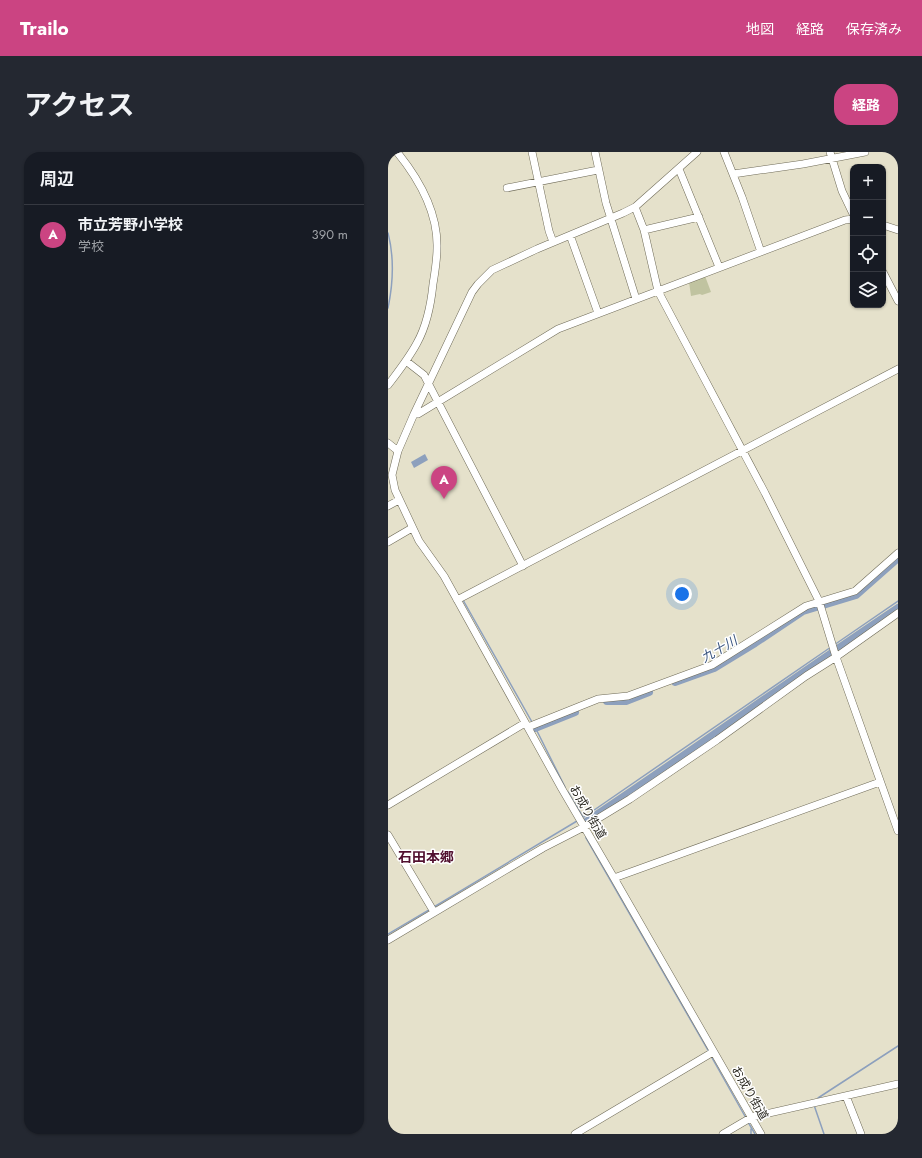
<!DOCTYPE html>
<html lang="ja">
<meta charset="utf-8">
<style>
:root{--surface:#171b24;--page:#242831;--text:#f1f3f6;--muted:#9ea1a6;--line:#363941;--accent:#cb4482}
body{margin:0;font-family:Jost,"Noto Sans JP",sans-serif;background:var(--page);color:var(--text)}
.controls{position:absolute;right:12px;top:12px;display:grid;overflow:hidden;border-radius:8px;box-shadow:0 1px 3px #0004}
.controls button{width:36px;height:36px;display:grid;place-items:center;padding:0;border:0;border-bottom:1px solid var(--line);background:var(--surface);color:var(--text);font:20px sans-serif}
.you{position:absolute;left:294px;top:442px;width:14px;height:14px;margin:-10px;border:3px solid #fff;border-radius:50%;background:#1a73e8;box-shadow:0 0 0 6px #1a73e833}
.badge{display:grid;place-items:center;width:26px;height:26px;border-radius:50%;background:var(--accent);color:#fff;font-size:13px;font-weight:700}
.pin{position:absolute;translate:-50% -33px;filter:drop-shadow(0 1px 2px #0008)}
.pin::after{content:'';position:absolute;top:21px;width:14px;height:12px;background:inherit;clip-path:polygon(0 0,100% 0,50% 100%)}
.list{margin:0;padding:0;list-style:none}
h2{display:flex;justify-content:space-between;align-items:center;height:52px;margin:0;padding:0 16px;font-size:17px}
h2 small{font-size:13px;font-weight:400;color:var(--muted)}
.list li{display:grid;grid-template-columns:26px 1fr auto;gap:12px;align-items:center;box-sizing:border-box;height:60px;padding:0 16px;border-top:1px solid var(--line)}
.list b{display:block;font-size:15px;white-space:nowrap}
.list p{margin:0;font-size:13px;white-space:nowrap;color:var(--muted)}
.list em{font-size:13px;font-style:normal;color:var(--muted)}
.icon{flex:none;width:22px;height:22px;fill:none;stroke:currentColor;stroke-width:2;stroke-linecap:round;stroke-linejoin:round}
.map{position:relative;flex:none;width:510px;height:982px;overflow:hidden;border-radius:16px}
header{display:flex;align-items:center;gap:24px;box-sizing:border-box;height:56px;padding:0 20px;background:var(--accent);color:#fff}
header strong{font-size:19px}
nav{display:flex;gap:22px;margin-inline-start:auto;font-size:14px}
.intro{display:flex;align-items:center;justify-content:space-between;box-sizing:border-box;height:96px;padding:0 24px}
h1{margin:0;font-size:28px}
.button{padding:10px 18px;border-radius:16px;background:var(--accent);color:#fff;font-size:14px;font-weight:700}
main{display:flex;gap:24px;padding:0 24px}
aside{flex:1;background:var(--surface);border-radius:16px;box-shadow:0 1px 3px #0004}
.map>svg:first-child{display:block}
.green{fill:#c0c3a0}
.water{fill:#8da0bd}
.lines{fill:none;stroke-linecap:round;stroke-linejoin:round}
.stream{stroke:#8da0bd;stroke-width:1.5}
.river{stroke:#8da0bd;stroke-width:8}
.minor-casing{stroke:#6f6b58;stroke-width:8}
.minor{stroke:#fff;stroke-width:7}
.labels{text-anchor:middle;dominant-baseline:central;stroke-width:3;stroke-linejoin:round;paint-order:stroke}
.street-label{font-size:12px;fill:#29271f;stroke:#fff}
.water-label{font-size:13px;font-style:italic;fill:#39547f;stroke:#fff}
.quarter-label{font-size:14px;font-weight:bold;fill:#51102f;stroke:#fff}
</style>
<header>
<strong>Trailo</strong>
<nav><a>地図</a><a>経路</a><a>保存済み</a></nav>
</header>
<div class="intro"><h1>アクセス</h1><a class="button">経路</a></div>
<main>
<aside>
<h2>周辺<small></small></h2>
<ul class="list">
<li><span class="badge">A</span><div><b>市立芳野小学校</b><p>学校</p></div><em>390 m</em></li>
</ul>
</aside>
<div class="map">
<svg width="510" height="982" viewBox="0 0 510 982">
<rect width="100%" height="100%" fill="#e5e1cb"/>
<path class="green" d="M 317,124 L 323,140 L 314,143 L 312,142 L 303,144 L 301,130 Z"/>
<path class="water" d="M 37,302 L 40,308 L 26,316 L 23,310 Z"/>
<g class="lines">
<path class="stream" d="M 0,81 C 6,104 5,132 0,156
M 75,448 L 144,570
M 446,493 L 510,449
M 147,575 L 177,635
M 180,640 L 195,665
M 196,665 L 443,495
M 198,683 L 198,686 L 321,900
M 46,755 L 189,669
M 0,782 L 41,758
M 323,904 L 358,966
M 429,948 L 430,946 L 510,894
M 426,953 L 436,982
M 360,970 L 367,982
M 363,982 L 363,977"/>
<path class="river" d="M 287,530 L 326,516 L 367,491 L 415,459 L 468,443 L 510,406
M 219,549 L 238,549 L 261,540
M 147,576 L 187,560
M 198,670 C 303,600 405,526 510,456"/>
<defs>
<path id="minor" d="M 144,0 L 161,79 L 165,90
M 207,0 L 218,51 L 248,147
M 309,0 L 247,55 L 235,61 L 149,97 L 104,118 L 90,132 L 84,140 L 26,262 L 10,299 L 4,323 L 7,338 L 31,389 L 56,424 L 174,637 L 226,726 L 373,982
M 336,0 L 354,45 L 373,100
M 442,0 L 454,39 L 465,62
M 291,17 L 331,115
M 345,22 L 415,12 L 477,0
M 119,36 L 210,18
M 247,55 L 256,78 L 270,139 L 377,341 L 431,449 L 448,505 L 510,679
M 495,73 L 510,78
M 256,78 L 311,65
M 182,83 L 210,161
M 495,120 L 510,149
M 18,209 L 36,223 L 135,414
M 0,233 C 10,220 21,206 29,191 C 39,173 43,152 45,132 C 47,120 49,108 49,96 C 50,60 31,27 9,0
M 26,262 L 30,262 L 170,177 L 457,68 L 465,67
M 0,291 L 10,299
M 0,354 L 11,348
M 0,390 L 24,376
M 69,448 L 510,217
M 140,575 L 210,547 L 240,544 L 324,513 L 418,454 L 467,439 L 510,401
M 0,653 L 137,571
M 0,683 L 46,760
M 226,726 L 492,630
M 0,788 L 121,716 L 155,696 L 196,675 L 242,647 L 329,588 L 418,524 L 448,505 L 510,461
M 458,944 L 473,982
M 187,982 L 325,900
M 335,982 L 364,965 L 510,932"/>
</defs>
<use href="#minor" class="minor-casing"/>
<use href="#minor" class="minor"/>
</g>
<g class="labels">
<g class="street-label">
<text transform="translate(200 660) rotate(60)">お成り街道</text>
<text transform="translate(362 941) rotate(60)">お成り街道</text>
</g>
<g class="water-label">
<text transform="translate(331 497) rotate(-30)">九十川</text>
</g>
<g class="quarter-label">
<text x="38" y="705">石田本郷</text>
</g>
</g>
</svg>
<div class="controls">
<button>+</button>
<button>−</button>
<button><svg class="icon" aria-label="locate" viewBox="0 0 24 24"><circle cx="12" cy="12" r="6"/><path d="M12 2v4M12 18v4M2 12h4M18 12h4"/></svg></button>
<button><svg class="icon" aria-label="layers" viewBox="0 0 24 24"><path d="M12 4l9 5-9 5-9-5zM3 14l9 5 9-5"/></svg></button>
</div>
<div class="you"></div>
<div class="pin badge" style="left:56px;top:347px">A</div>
</div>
</main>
